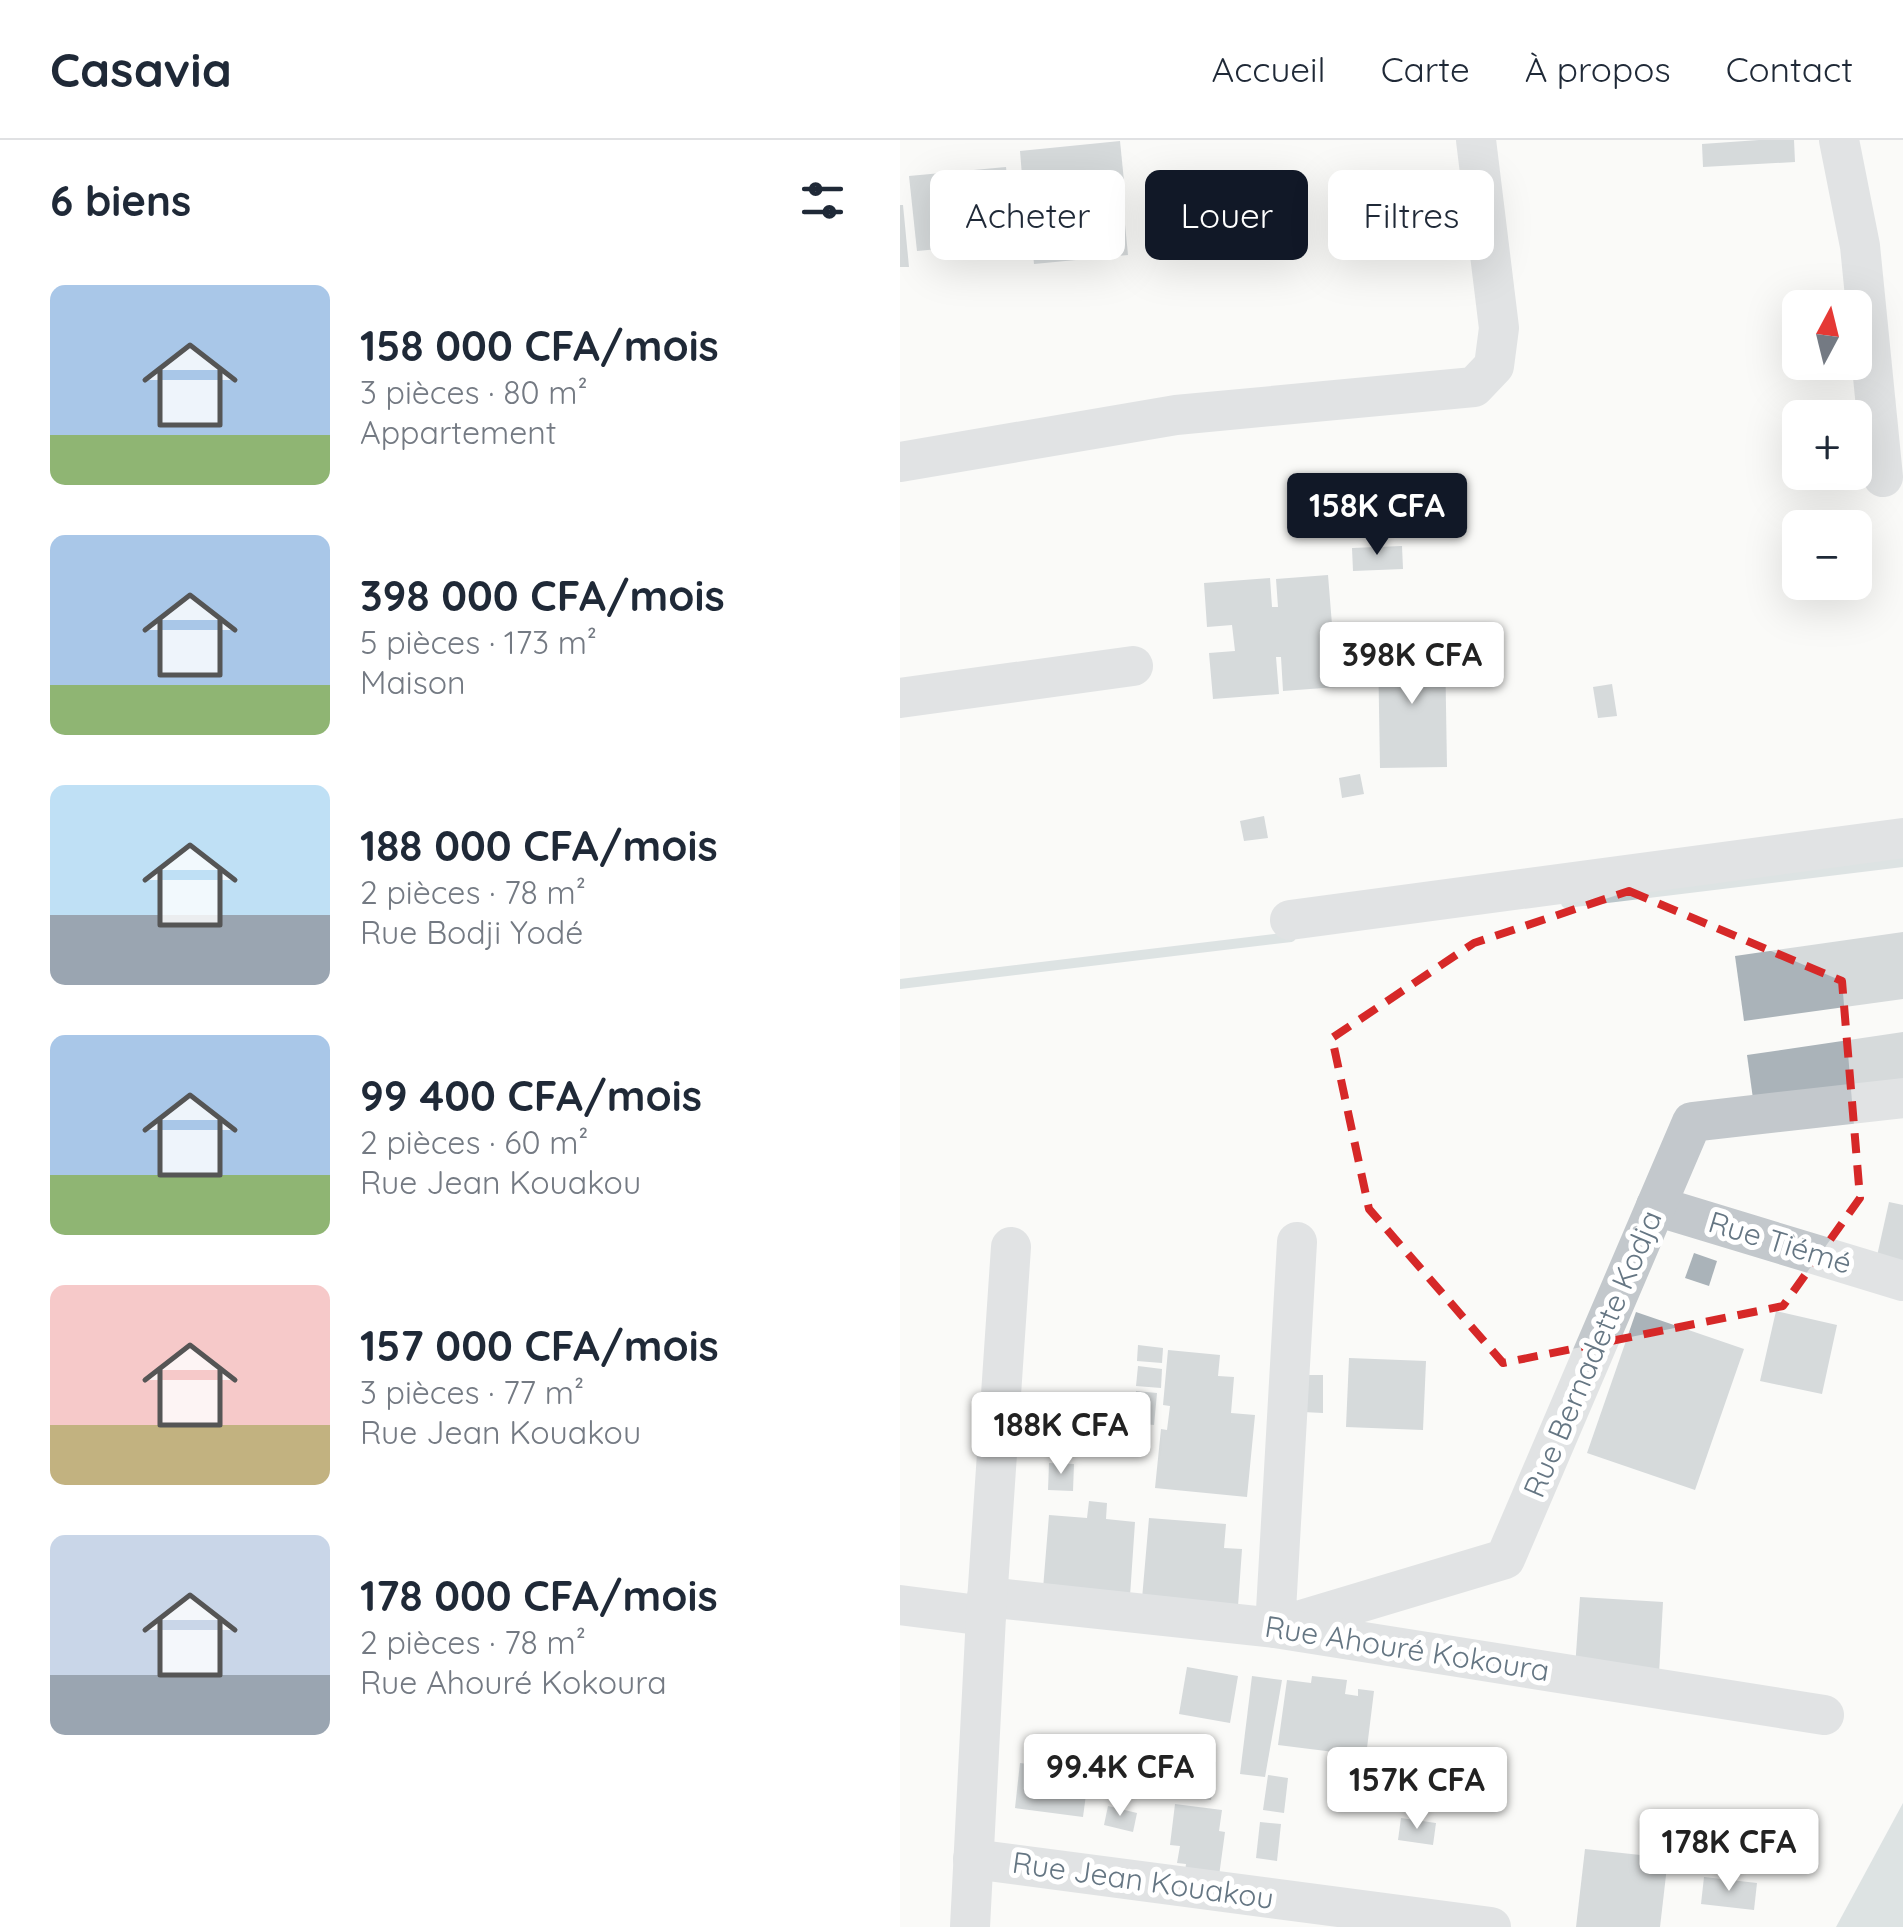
<!DOCTYPE html>
<html lang="fr">
<meta charset="utf-8">
<style>
:root{--surface:#fff;--page:#f6f6f7;--text:#1f2937;--muted:#747a83;--line:#e0e1e3;--accent:#111827}
body{margin:0;font-family:Quicksand,sans-serif;background:var(--page);color:var(--text);height:100vh;display:flex;flex-direction:column;font-size:38px;white-space:nowrap}
*{box-sizing:border-box;margin:0}
p{font-size:32px;color:var(--muted)}
.icon{flex:none;width:55px;height:55px;fill:none;stroke:currentColor;stroke-width:2;stroke-linecap:round;stroke-linejoin:round}
.map{position:relative;flex:1;overflow:hidden}
.details{display:flex;flex-direction:column;background:var(--surface);width:900px}
.details>*{flex:none}
.banner{position:absolute;left:30px;top:30px;width:822px;height:90px;display:flex;gap:20px}
.needle{width:65px;rotate:7deg}
.buttons{position:absolute;left:882px;top:150px;display:grid;gap:20px}
.buttons a{display:grid;place-items:center;width:90px;height:90px;border-radius:15px;background:var(--surface);box-shadow:0 10px 40px #0002;font-size:50px}
.price{position:absolute;translate:-50% -85px;padding:0 22px;border-radius:10px;background:#fff;color:#222;font-size:32px;line-height:65px;filter:drop-shadow(0 2px 5px #0008)}
.price::after{content:'';position:absolute;left:50%;top:60px;width:30px;height:22px;margin-left:-15px;background:inherit;clip-path:polygon(0 0,100% 0,50% 100%)}
.price.active{background:var(--accent);color:#fff}
ul{padding:0;list-style:none}
li{display:flex;align-items:center;gap:30px;height:250px;padding:0 50px}
li span{display:grid;place-items:center;flex:none;width:280px;height:200px;border-radius:15px;color:#555}
li>.icon{margin-inline-start:auto}
span .icon{width:120px;height:120px;fill:#fffc;stroke-width:1}
li b{font-size:42px}
h2{display:flex;justify-content:space-between;align-items:center;height:120px;padding:0 50px;font-size:42px}
.tag{padding:0 35px;border-radius:15px;background:var(--surface);box-shadow:0 10px 40px #0002;font-size:35px;line-height:90px}
.tag.active{background:var(--accent);color:#fff}
header{display:flex;align-items:center;gap:60px;box-sizing:border-box;height:140px;padding:0 50px;background:var(--surface);border-bottom:2px solid var(--line)}
header strong{font-size:48px}
nav{display:flex;gap:55px;margin-inline-start:auto;font-size:35px}
main{display:flex;flex:1;min-height:0}
.map>svg:first-child{display:block}
.water{fill:#bbc7cb}
.lines{fill:none;stroke-linecap:round;stroke-linejoin:round}
.stream{stroke:#bbc7cb;stroke-width:10}
.building{fill:#aab3b9}
.minor{stroke:#c3c8cc;stroke-width:40}
.marked{fill:none;stroke:#d62828;stroke-width:8;stroke-dasharray:20 12;stroke-linejoin:round}
.labels{text-anchor:middle;stroke-width:10;stroke-linejoin:round;paint-order:stroke}
.street-label{font-size:30px;fill:#657683;stroke:#fff}
</style>
<header>
<strong>Casavia</strong>
<nav><a>Accueil</a><a>Carte</a><a>À propos</a><a>Contact</a></nav>
</header>
<main>
<section class="details">
<h2>6 biens<svg class="icon" aria-label="filters" viewBox="0 0 24 24"><path d="M4 7h16M4 17h16"/><circle cx="9" cy="7" r="2"/><circle cx="15" cy="17" r="2"/></svg></h2>
<ul>
<li><span style="background:linear-gradient(#a9c7e8 75%,#8fb573 0)"><svg class="icon" aria-label="home" viewBox="0 0 24 24"><path d="M3 11l9-7 9 7M6 9v11h12V9"/></svg></span><div><b>158 000 CFA/mois</b><p>3 pièces · 80 m²</p><p>Appartement</p></div></li>
<li><span style="background:linear-gradient(#a9c7e8 75%,#8fb573 0)"><svg class="icon" aria-label="home" viewBox="0 0 24 24"><path d="M3 11l9-7 9 7M6 9v11h12V9"/></svg></span><div><b>398 000 CFA/mois</b><p>5 pièces · 173 m²</p><p>Maison</p></div></li>
<li><span style="background:linear-gradient(#bfe0f5 65%,#9aa5b1 0)"><svg class="icon" aria-label="home" viewBox="0 0 24 24"><path d="M3 11l9-7 9 7M6 9v11h12V9"/></svg></span><div><b>188 000 CFA/mois</b><p>2 pièces · 78 m²</p><p>Rue Bodji Yodé</p></div></li>
<li><span style="background:linear-gradient(#a9c7e8 70%,#8fb573 0)"><svg class="icon" aria-label="home" viewBox="0 0 24 24"><path d="M3 11l9-7 9 7M6 9v11h12V9"/></svg></span><div><b>99 400 CFA/mois</b><p>2 pièces · 60 m²</p><p>Rue Jean Kouakou</p></div></li>
<li><span style="background:linear-gradient(#f6c9c9 70%,#c2b280 0)"><svg class="icon" aria-label="home" viewBox="0 0 24 24"><path d="M3 11l9-7 9 7M6 9v11h12V9"/></svg></span><div><b>157 000 CFA/mois</b><p>3 pièces · 77 m²</p><p>Rue Jean Kouakou</p></div></li>
<li><span style="background:linear-gradient(#c9d6e8 70%,#9aa5b1 0)"><svg class="icon" aria-label="home" viewBox="0 0 24 24"><path d="M3 11l9-7 9 7M6 9v11h12V9"/></svg></span><div><b>178 000 CFA/mois</b><p>2 pièces · 78 m²</p><p>Rue Ahouré Kokoura</p></div></li>
</ul>
</section>
<div class="map">
<svg width="1003" height="1787" viewBox="0 0 1003 1787">
<rect width="100%" height="100%" fill="#fafaf8"/>
<path class="water" d="M1003,1663V1787H936Z"/>
<g class="lines">
<g class="stream">
<path d="M666,763L1003,722"/>
<path d="M0,844L391,797"/>
</g>
</g>
<g class="building">
<path d="M859,0H894L895,22L803,27L802,4Z"/>
<path d="M220,1L225,51L124,60L120,11Z"/>
<path d="M106,27L114,102L17,111L9,36Z"/>
<path d="M222,54L228,115L134,124L129,70L186,65V58Z"/>
<path d="M0,65H3L9,127H0Z"/>
<path d="M502,406L503,429L453,431L452,408Z"/>
<path d="M428,435L437,547L383,551L381,517H376L379,554L313,559L309,513L335,511L332,485L307,487L304,443L370,438L372,467H378L376,439Z"/>
<path d="M545,506L547,627L480,628L478,507Z"/>
<path d="M712,544L717,576L698,578L693,547Z"/>
<path d="M460,634L464,654L442,658L439,638Z"/>
<path d="M364,676L368,698L344,701L340,681Z"/>
<path d="M1003,792V859L844,881L835,816Z"/>
<path d="M1003,892V945L854,966L847,915Z"/>
<path d="M989,1062L1003,1065V1122L977,1116Z"/>
<path d="M794,1113L817,1121L809,1146L785,1138Z"/>
<path d="M876,1171L937,1185L922,1254L860,1241Z"/>
<path d="M736,1172L844,1209L795,1350L687,1313Z"/>
<path d="M238,1205L263,1208L262,1223L237,1221Z"/>
<path d="M268,1210L320,1215L318,1236L334,1237L331,1273L355,1275L347,1357L255,1348L261,1289L267,1290L270,1266L263,1265Z"/>
<path d="M449,1218L526,1221L523,1290L446,1287Z"/>
<path d="M238,1226L262,1229L261,1248L236,1246Z"/>
<path d="M403,1235H423V1273L403,1272Z"/>
<path d="M236,1251L257,1253L254,1285L233,1283Z"/>
<path d="M149,1323L174,1324L173,1351L148,1350Z"/>
<path d="M189,1361L207,1363L206,1379L235,1382L230,1456L143,1449L149,1375L187,1378Z"/>
<path d="M249,1378L326,1384L324,1408L342,1409L338,1466L242,1459Z"/>
<path d="M680,1457L763,1462L759,1534L675,1528Z"/>
<path d="M287,1527L338,1536L330,1583L279,1574Z"/>
<path d="M352,1536L382,1540L365,1637L340,1634Z"/>
<path d="M412,1536L447,1540L445,1554L458,1556V1549L474,1551L466,1616L378,1605L387,1540L411,1543Z"/>
<path d="M254,1614L316,1622L311,1660L249,1652Z"/>
<path d="M120,1623L189,1632L183,1677L115,1668Z"/>
<path d="M368,1635L388,1638L384,1673L363,1670Z"/>
<path d="M275,1664L322,1670L319,1691L325,1692L319,1736L285,1731L286,1724L277,1723L280,1706L270,1705Z"/>
<path d="M208,1666L237,1673L233,1692L204,1685Z"/>
<path d="M501,1678L536,1683L533,1705L498,1700Z"/>
<path d="M360,1682L381,1684L377,1721L356,1718Z"/>
<path d="M685,1709L768,1718L760,1787H676Z"/>
<path d="M804,1737L857,1743L854,1770L801,1764Z"/>
</g>
<g class="lines">
<g class="minor">
<path d="M939,0L960,106L983,337"/>
<path d="M0,322L276,275L574,247L594,226L599,188L576,0"/>
<path d="M0,558L233,526"/>
<path d="M390,780L1003,698"/>
<path d="M756,1066L1003,1141"/>
<path d="M397,1102L375,1488L605,1419L792,982L1003,958"/>
<path d="M87,1457L375,1488L924,1575"/>
<path d="M0,1465L86,1476"/>
<path d="M73,1719L591,1787"/>
<path d="M70,1787L86,1476L111,1107"/>
</g>
</g>
<path d="M0 0H1003V1787H0ZM729,751L942,841L960,1058L883,1166L603,1223L469,1069L432,898L574,803Z" fill="#fafaf8" fill-opacity=".55" fill-rule="evenodd"/>
<path class="marked" d="M729,751L942,841L960,1058L883,1166L603,1223L469,1069L432,898L574,803Z"/>
<g class="labels">
<g class="street-label">
<text transform="translate(880 1103) rotate(17)" y="10">Rue Tiémé</text>
<text transform="translate(693 1214) rotate(-67)" y="10">Rue Bernadette Kodja</text>
<text transform="translate(507 1509) rotate(9)" y="10">Rue Ahouré Kokoura</text>
<text transform="translate(243 1741) rotate(8)" y="10">Rue Jean Kouakou</text>
</g>
</g>
</svg>
<div class="buttons">
<a><svg class="needle" viewBox="-14 -14 28 28"><path d="M0-13l5 13h-10z" fill="#e53935"/><path d="M0 13l5-13h-10z" fill="#747a83"/></svg></a>
<a>+</a>
<a>−</a>
</div>
<b class="price active" style="left:477px;top:418px">158K CFA</b>
<b class="price" style="left:512px;top:567px">398K CFA</b>
<b class="price" style="left:161px;top:1337px">188K CFA</b>
<b class="price" style="left:220px;top:1679px">99.4K CFA</b>
<b class="price" style="left:517px;top:1692px">157K CFA</b>
<b class="price" style="left:829px;top:1754px">178K CFA</b>
<div class="banner">
<a class="tag">Acheter</a>
<a class="tag active">Louer</a>
<a class="tag">Filtres</a>
</div>
</div>
</main>
